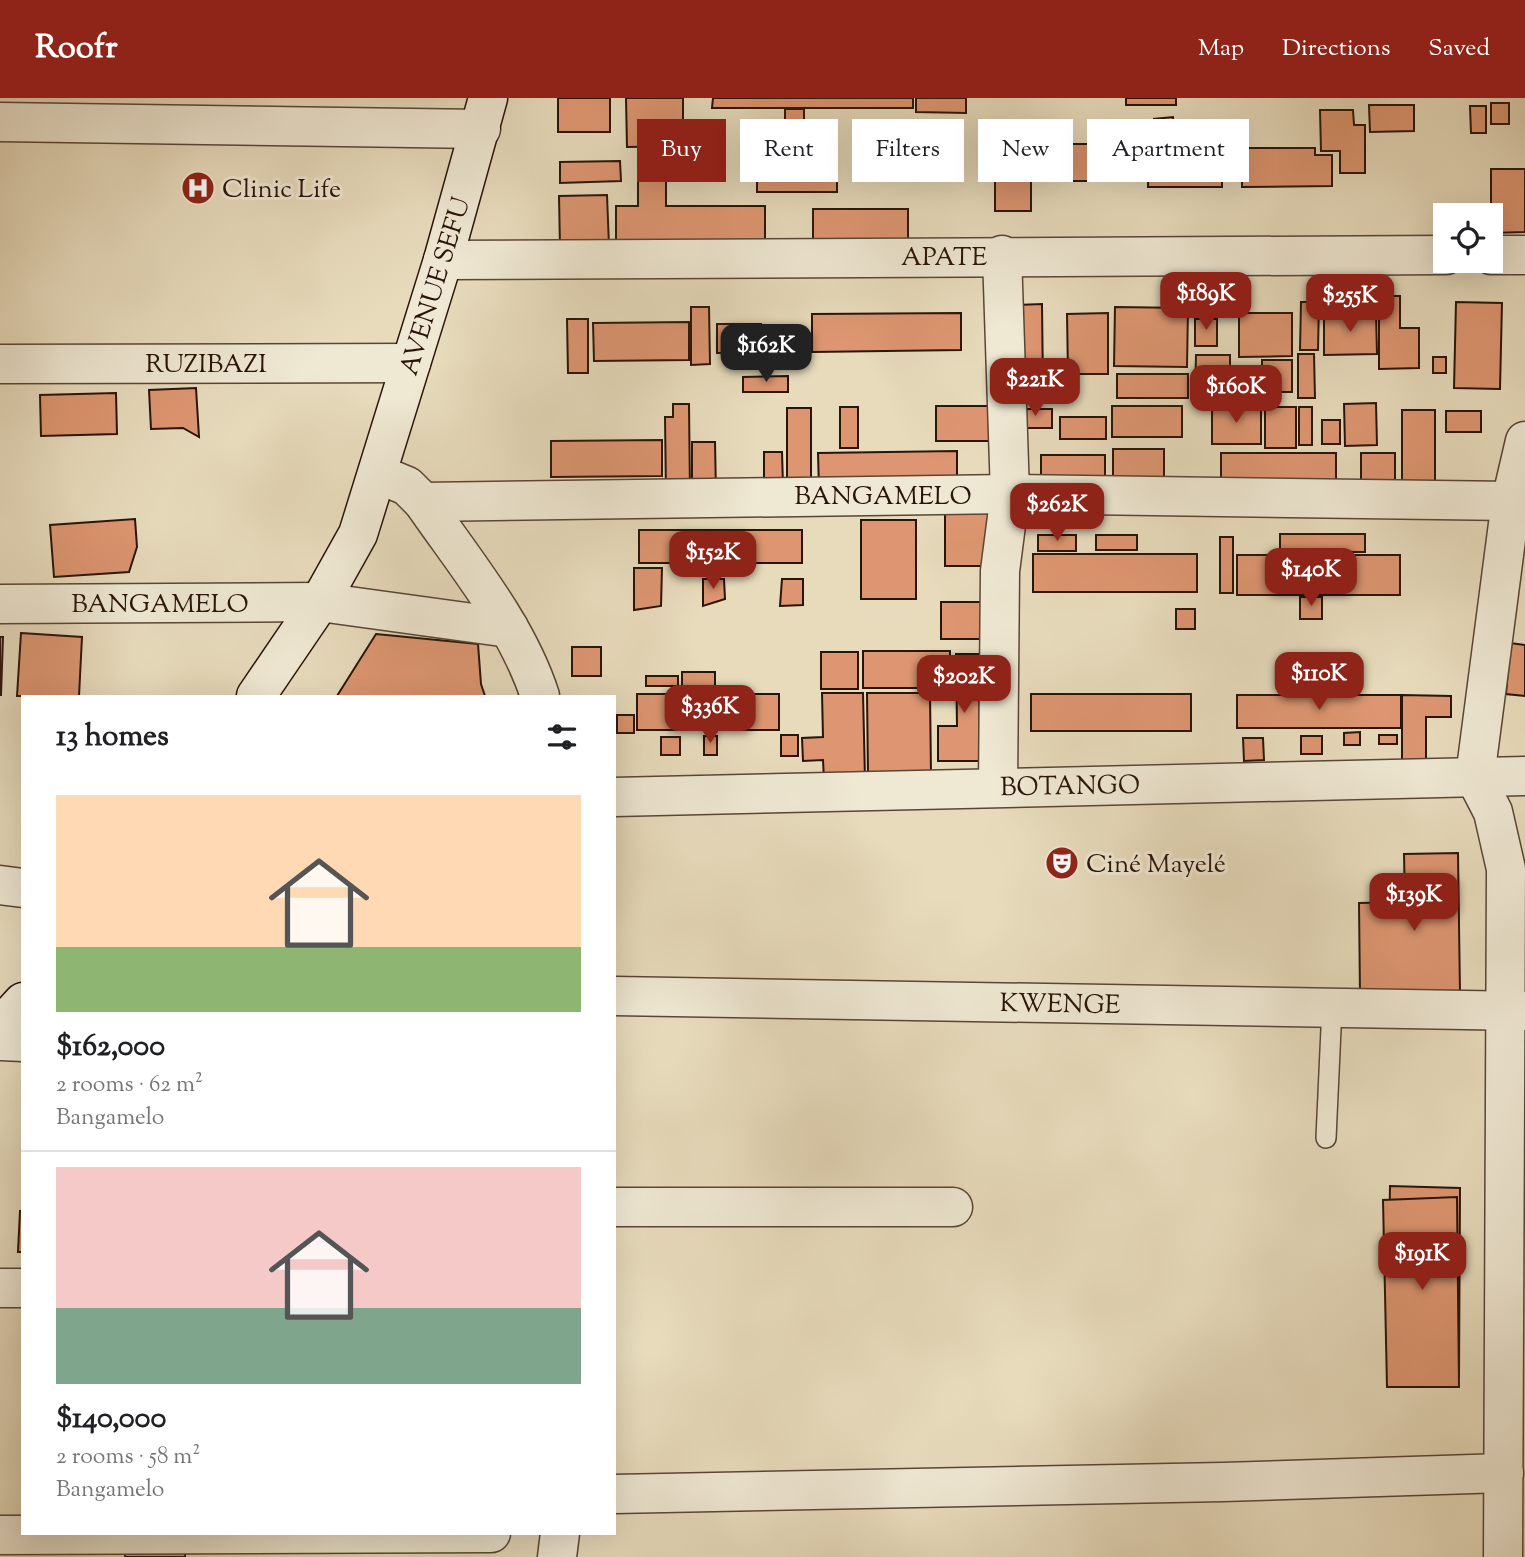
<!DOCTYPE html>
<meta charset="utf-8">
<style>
:root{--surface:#fff;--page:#f2f2f2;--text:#202124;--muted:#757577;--line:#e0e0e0;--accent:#8f2418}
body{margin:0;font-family:"Sorts Mill Goudy",serif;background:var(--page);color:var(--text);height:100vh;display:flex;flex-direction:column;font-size:26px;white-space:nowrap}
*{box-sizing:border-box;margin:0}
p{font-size:23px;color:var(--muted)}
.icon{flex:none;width:38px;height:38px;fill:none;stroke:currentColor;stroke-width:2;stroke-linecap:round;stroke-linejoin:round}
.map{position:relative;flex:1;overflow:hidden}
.side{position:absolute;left:21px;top:597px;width:595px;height:840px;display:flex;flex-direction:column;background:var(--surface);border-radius:0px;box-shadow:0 7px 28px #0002}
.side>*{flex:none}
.guide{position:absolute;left:637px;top:21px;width:665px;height:63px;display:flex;gap:14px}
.buttons{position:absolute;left:1433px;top:105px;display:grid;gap:14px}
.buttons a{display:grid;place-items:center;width:70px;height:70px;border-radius:0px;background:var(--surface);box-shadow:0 7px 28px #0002;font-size:35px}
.price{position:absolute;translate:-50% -60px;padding:0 16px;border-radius:14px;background:var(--accent);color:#fff;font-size:23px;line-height:46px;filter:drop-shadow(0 2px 4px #0008)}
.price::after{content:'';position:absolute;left:50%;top:42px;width:21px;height:16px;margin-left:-10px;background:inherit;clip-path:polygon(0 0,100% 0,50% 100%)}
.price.selected{background:#222;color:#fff}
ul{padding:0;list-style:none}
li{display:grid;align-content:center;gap:14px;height:371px;padding:0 35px}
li+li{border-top:2px solid var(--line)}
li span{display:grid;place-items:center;height:217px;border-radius:0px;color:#555}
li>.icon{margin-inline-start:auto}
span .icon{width:126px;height:126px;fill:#fffc;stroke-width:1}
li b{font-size:30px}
h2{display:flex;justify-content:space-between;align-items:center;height:84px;padding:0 35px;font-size:30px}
.pill{padding:0 24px;border-radius:0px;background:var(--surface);box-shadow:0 7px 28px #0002;font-size:24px;line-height:63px}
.pill.selected{background:var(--accent);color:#fff}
header{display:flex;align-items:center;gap:42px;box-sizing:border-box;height:98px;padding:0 35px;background:var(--accent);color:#fff}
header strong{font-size:33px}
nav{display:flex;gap:38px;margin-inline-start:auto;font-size:24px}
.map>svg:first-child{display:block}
.building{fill:#dd9671;stroke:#29140a;stroke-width:2}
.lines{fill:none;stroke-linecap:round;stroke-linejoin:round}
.lane-casing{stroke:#584636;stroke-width:22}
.street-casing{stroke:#584636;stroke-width:41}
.secondary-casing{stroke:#29140a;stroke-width:41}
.lane{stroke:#efe8d3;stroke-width:19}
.street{stroke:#efe8d3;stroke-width:38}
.secondary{stroke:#efe8d3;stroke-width:38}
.labels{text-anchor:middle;stroke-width:6;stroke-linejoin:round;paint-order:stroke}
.poi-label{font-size:26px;fill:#29140a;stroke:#efe8d3;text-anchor:start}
.street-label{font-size:26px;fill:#29140a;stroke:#efe8d3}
</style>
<header>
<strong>Roofr</strong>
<nav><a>Map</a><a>Directions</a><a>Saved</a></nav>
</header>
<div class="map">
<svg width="1525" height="1459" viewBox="0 0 1525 1459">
<rect width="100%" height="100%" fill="#e7dbbc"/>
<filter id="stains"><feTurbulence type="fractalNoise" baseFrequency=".00286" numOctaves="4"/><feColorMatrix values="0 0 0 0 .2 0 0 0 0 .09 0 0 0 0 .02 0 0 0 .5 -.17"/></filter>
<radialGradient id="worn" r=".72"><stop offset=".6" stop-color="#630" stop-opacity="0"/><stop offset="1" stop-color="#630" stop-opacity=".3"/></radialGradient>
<g class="building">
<rect x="558" y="0" width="52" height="34"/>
<path d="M626,0H683V48L627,49Z"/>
<path d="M713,0H913V10H712Z"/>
<path d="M916,0H966V15L916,14Z"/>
<rect x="1126" y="0" width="50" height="7"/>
<rect x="1491" y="5" width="18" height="21"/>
<path d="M1369,7H1414V33L1370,34Z"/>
<path d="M1470,8H1486V35H1471Z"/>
<rect x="785" y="11" width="19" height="41"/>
<path d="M1320,12H1353L1354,27H1365V75H1340V53H1321Z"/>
<path d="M1173,19L1174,40L1155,41L1154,21Z"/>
<rect x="1064" y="46" width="54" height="37"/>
<path d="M1242,50H1315V57H1332V88L1242,89Z"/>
<path d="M1149,51L1222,52V89H1148Z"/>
<rect x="995" y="53" width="36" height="60"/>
<path d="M620,63L621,83L560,85V64Z"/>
<rect x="757" y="65" width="80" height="29"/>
<path d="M1491,71H1525V134L1491,135Z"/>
<path d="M638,82H666V108H765V144H616V108H638Z"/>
<path d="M607,97L609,148L560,149L559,98Z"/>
<rect x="813" y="111" width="95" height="35"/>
<path d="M1379,198H1400V230H1419V270L1379,271Z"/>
<path d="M1301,204H1319L1318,252H1300Z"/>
<path d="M1456,204L1502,205L1500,291L1454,290Z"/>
<path d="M1042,206L1043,290H1017L1016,207Z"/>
<path d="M691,209H709L710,266L691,267Z"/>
<path d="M1115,209L1188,210L1187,269L1114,268Z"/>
<path d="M961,215V252L812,254V216Z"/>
<path d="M1108,215V276H1068L1067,216Z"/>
<path d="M1239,215H1292V258L1239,259Z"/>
<path d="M1376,215L1377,256L1324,257V216Z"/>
<path d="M567,221H588V275H568Z"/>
<rect x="1195" y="221" width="22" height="27"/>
<path d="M689,224V262L594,263L593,225Z"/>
<path d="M717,226H761V254L717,255Z"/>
<path d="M1298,256H1314L1315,300H1298Z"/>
<path d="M1196,257H1230V299L1195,298Z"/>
<rect x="1433" y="259" width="13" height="16"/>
<rect x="1262" y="262" width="30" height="32"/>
<rect x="1117" y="276" width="71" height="24"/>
<path d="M788,278V294H743V279Z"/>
<path d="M196,290L199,339L183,330L151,331L149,292Z"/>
<path d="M116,295L117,336L41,338L40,297Z"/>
<path d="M1376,305L1377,347L1345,348L1344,306Z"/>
<path d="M673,306H689L690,395L666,396L665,319H673Z"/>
<rect x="936" y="308" width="62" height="35"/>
<rect x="1112" y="308" width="70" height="31"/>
<rect x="1212" y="308" width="49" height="38"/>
<rect x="840" y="309" width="18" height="41"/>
<rect x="1265" y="309" width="31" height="41"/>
<rect x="1299" y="309" width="13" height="38"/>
<rect x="787" y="310" width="24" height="84"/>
<rect x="1018" y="311" width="34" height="19"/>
<rect x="1402" y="312" width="33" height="81"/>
<rect x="1446" y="313" width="35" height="21"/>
<rect x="1060" y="319" width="46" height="22"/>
<rect x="1322" y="322" width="18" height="24"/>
<path d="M662,342V378L551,379V343Z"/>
<path d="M692,344H715L716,396H692Z"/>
<rect x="1113" y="351" width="51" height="46"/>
<path d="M957,353V390L819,391L818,355Z"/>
<path d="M764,354H782L783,388H764Z"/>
<rect x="1221" y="355" width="115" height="39"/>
<rect x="1361" y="355" width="34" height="37"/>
<rect x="1041" y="357" width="64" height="34"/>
<rect x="945" y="409" width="48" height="59"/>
<path d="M135,421L137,449L129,474L54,479L50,427Z"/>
<rect x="861" y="422" width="55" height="79"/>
<rect x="639" y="432" width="163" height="33"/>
<rect x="1280" y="436" width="85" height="18"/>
<rect x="1038" y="437" width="38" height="16"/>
<rect x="1096" y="437" width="41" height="15"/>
<rect x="1220" y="439" width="13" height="56"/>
<rect x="1033" y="456" width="164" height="38"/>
<rect x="1237" y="457" width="163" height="40"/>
<path d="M634,470H662L661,508L634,512Z"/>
<path d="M703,481H724L725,501L703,508Z"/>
<path d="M782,481H803V507L780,508Z"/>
<rect x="1300" y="499" width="22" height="22"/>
<rect x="941" y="504" width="45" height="37"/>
<rect x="1176" y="511" width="19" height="20"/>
<path d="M21,535L82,539L79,598H17Z"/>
<path d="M376,536L478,546L481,586L485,598H337Z"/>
<path d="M0,539H3L1,597H0Z"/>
<path d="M1510,545L1525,547V598L1506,596Z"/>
<rect x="572" y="549" width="29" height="29"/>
<rect x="863" y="553" width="87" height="37"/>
<rect x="821" y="554" width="37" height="37"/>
<path d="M956,556H979L980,663H938V628H957Z"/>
<rect x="682" y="574" width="33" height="16"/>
<rect x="646" y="578" width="32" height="10"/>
<path d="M822,595H863L865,681L824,682L823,662L803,663L802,640L823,639Z"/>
<path d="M867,595H930L931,677H868Z"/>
<rect x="637" y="596" width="142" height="36"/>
<rect x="1031" y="596" width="160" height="37"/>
<rect x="1237" y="597" width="164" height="33"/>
<path d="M1402,597L1451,598V619H1426V666L1402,665Z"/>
<rect x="617" y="617" width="17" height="18"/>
<path d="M1360,634V647H1344V635Z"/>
<rect x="781" y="637" width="17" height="21"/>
<rect x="1379" y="637" width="18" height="9"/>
<rect x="704" y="638" width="13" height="19"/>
<rect x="1301" y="638" width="21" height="18"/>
<rect x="661" y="639" width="19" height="18"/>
<path d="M1243,640H1263L1264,662L1244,663Z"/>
<path d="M1458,755L1460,896L1360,897L1359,805L1405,804L1404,756Z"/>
<path d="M1390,1088L1460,1090L1459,1279L1387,1278Z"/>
<path d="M1457,1099L1459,1289H1387L1383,1102Z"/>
<path d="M20,1113H23V1154H18Z"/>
<path d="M126,1447L185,1448V1459H125Z"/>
</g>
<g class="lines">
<defs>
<path id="lane" d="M1326,1040L1332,909"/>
<g id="street">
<path d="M0,24L481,31"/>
<path d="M1491,157H1525"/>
<path d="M443,162L1446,157"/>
<path d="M0,266L411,265"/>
<path d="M378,376L407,388L423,404C465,465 517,527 540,598"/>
<path d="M423,404L1010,396L1511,403"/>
<path d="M0,506L320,504L509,530"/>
<path d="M1475,679L1493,714L1506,771L1503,1459"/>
<path d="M1475,679L1511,403L1525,343"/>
<path d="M998,688L1000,473L1010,396L1002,157"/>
<path d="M614,699L1525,678"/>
<path d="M0,787L23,790"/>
<path d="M614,898L1525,913"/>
<path d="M0,943L23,944"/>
<path d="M614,1109H953"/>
<path d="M0,1190H23"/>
<path d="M614,1396L1223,1384L1504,1375"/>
<path d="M0,1437L491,1435"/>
<path d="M557,1459L560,1435"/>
</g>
<g id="secondary">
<path d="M256,598L320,504L358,436L443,162L488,0"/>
<path d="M0,929L23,904"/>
</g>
</defs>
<use href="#lane" class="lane-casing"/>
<use href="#street" class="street-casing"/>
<use href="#secondary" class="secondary-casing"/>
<use href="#lane" class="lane"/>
<use href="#street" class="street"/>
<use href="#secondary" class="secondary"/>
</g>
<defs>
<symbol id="hospital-disc" viewBox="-11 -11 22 22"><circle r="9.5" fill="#8f2418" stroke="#efe8d3"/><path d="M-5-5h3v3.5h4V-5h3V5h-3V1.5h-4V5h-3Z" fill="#fff"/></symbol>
<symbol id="theatre-disc" viewBox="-11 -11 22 22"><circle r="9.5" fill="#8f2418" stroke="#efe8d3"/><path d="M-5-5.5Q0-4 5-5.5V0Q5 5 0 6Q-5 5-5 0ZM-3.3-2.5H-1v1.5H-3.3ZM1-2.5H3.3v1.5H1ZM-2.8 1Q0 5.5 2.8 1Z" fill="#fff"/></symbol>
</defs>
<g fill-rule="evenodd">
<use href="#hospital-disc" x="179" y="71" width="38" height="38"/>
<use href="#theatre-disc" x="1043" y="746" width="38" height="38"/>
</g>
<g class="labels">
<g class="poi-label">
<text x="222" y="99">Clinic Life</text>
<text x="1086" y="774">Ciné Mayelé</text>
</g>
<g class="street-label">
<text x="944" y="167">APATE</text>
<text transform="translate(434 188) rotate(-73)" y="9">AVENUE SEFU</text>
<text x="206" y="274">RUZIBAZI</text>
<text x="883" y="406">BANGAMELO</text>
<text x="160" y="514">BANGAMELO</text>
<text transform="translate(1070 687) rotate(-1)" y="9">BOTANGO</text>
<text transform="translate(1060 905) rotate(1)" y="9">KWENGE</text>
</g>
</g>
<rect width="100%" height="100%" filter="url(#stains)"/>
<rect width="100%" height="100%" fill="url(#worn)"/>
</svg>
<div class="buttons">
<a><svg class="icon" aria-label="locate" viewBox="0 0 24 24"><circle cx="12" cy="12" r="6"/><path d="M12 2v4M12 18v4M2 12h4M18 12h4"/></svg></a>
</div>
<b class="price" style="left:1206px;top:234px">$189K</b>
<b class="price" style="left:1350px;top:236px">$255K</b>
<b class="price selected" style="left:766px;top:286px">$162K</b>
<b class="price" style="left:1035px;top:320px">$221K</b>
<b class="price" style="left:1236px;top:327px">$160K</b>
<b class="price" style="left:1057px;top:445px">$262K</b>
<b class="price" style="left:713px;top:493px">$152K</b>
<b class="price" style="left:1311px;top:510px">$140K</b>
<b class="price" style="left:1319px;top:614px">$110K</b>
<b class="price" style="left:964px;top:617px">$202K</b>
<b class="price" style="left:710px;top:647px">$336K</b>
<b class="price" style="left:1414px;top:835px">$139K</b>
<b class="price" style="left:1422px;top:1194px">$191K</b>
<div class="guide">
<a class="pill selected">Buy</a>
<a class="pill">Rent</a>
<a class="pill">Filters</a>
<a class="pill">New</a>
<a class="pill">Apartment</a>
</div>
<section class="side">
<h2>13 homes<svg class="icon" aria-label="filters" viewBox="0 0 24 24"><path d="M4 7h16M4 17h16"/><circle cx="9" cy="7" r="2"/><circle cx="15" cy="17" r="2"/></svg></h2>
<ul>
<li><span style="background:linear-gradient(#ffd9b3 70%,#8fb573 0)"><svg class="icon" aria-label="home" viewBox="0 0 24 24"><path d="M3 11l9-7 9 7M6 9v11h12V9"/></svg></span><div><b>$162,000</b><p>2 rooms · 62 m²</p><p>Bangamelo</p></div></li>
<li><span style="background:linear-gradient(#f6c9c9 65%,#7fa58c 0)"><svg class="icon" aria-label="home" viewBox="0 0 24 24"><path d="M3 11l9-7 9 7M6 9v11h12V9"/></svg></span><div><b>$140,000</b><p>2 rooms · 58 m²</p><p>Bangamelo</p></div></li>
</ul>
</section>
</div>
